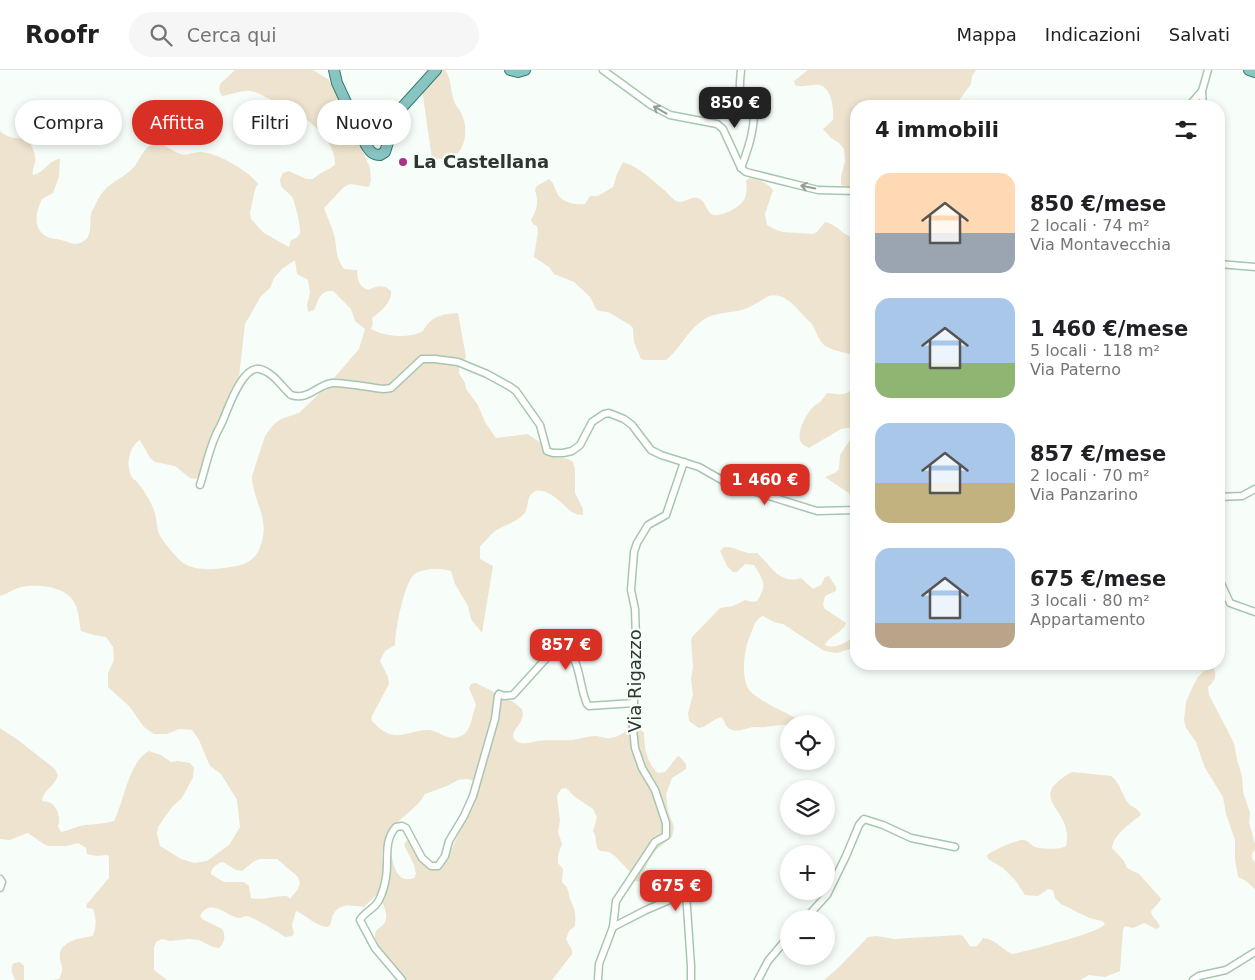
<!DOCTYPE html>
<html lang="it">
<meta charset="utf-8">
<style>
:root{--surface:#fff;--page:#f6f6f6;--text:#202124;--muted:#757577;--line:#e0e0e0;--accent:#d93025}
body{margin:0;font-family:"DejaVu Sans",sans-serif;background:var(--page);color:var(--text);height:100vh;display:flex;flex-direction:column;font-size:19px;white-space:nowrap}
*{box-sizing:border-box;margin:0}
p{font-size:16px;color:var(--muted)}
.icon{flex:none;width:28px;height:28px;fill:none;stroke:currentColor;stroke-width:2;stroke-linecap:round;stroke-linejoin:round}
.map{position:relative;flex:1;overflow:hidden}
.panel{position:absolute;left:850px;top:30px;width:375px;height:570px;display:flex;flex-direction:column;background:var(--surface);border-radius:20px;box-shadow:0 2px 8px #0003}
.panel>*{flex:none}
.banner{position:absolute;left:15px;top:30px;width:475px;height:45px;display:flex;gap:10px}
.fabs{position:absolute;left:780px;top:645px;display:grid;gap:10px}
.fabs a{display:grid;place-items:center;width:55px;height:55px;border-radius:50%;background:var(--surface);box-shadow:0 2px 8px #0003;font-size:25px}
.price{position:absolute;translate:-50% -42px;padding:0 11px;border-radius:10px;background:var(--accent);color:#fff;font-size:16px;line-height:32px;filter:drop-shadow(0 1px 2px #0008)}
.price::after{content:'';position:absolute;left:50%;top:30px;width:15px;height:11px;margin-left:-8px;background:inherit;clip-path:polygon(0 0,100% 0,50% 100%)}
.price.on{background:#222;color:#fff}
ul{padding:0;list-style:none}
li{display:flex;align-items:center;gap:15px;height:125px;padding:0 25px}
li span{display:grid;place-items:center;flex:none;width:140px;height:100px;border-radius:15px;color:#555}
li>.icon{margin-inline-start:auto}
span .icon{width:60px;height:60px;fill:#fffc;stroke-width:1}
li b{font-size:21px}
h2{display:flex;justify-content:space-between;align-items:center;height:60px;padding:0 25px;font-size:21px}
.chip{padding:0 18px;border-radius:22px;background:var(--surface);box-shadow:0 2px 8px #0003;font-size:18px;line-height:45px}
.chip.on{background:var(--accent);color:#fff}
header{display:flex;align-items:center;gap:30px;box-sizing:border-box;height:70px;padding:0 25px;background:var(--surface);border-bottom:1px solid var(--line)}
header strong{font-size:24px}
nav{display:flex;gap:28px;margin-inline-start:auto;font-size:18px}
.search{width:350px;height:45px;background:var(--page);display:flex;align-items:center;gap:12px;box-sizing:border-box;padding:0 18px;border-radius:28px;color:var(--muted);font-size:19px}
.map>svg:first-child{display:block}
.green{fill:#ede3ce;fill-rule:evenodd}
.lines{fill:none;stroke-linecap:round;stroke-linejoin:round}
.street-casing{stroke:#a6c7af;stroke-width:9}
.primary-casing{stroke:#337b73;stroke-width:12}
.street{stroke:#fff;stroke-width:6}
.primary{stroke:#88c5c1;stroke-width:10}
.oneway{stroke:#959c97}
.poi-dot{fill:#ac3287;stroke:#f7fef9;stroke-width:2}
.labels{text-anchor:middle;stroke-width:4.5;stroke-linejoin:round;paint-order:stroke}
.poi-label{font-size:18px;font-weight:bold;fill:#2b382f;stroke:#f7fef9;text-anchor:start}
.street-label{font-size:18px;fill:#2b382f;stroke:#f7fef9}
</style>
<header>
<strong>Roofr</strong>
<div class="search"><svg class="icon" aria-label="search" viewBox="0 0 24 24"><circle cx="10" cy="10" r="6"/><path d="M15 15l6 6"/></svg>Cerca qui</div>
<nav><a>Mappa</a><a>Indicazioni</a><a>Salvati</a></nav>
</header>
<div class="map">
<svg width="1255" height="910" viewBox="0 0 1255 910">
<rect width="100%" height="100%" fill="#f7fef9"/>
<g class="green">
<path d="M235,0H313L328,9L341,30L370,98L371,111L369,117L350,114L344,117L324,138C327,147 332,156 334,165C338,180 334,184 344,199L357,200C358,210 358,216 368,220C378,216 383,214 391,221C392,233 381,241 372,248L373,254L371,259C386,267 409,269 423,261C431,246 442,244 458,243L466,287L459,297V303L465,313L466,319L478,335L485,352L496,368L528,364L538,371L550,384L555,387L568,389L573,392L575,399V423L583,439V445C570,445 567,436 557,429C552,425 543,419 536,421C525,425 530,437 524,444C516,453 503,455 494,462C489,466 485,472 480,476V489L493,496L482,563L471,549L468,536L455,514L451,501C441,498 426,498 416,503C404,510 395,561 395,575L385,581L380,591L388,607L389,614L371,648L372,651C376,655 382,661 387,663C400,669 416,659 429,660C439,661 448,671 459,667C472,663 471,646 476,635L469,618L471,614L476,613L512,631L522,639C527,654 507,661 515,670C520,675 527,673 533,672C545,669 559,671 572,670C579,669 587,666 595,666C600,666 604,669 610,668C616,668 622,664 627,660L629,647L636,641L640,643L641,660L644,663C644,677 647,694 658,703L665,702L677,687L679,686L686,694V699L672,708L666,724L668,741L674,757L672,767L656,780L648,792L640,811L632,812L631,803L616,787L609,782L600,781L597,778L595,765L593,761L597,747L593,739L575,727L566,718L561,719L557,726L560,751L558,762L562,774L558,785V793L563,799L562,812C571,821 567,822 571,831C575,840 576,844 575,856L569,861L566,869L572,880V884L552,910H406C396,900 375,881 375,866C374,855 395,858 382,832L386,819L391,784C394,796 397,814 414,808L416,804L414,795L404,775L406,771L410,769C415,780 420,800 436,798C440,798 443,796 445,793C451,785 453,774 458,765C467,748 479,731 479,712L467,709L458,710L447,716L425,724L418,734L390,759L382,783L383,798L380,816L378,823L364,837C352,836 339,831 332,847C331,852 332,853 328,857C317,857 307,846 296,841L292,855L294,864L292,866L285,867C277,862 255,848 247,846C244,846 241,848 239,848C228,847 210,826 200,846L202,849L222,859C226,865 225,873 219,878L213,877L199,870L189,869L170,871L162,869L156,872L154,878V900L167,910H53L59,909C64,900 62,898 60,889C57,871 81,868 93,866C96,856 97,850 93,839L87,838L86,835L109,808V787L107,785L97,786L87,784L86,778L78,773L66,776H48C42,774 34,766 27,763L10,770L0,769V658L18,670L55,699L58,705C55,716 43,720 42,731C57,731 61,745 58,757L61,762C70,760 77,756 85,755C95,754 104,754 114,751C124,732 129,691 149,681L161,685L171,692L178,691L190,693L194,698L193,707L187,719L181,729L172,737L158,757L157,763L160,776L181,789L194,793L207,791L229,775L240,757L237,730L221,704L210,696L199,670L192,660L179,659L167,664H154L144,657L129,636L108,617V603L114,590L113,577L106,567L94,565L81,561C79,552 79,541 75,534C66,516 39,514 22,517C15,518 7,524 0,526V61C7,68 17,69 27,68C31,74 37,85 35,92C34,98 32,99 33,105C45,103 48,90 60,89L59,107L53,123L42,129C35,143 32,161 50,168C54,169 58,169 61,170C68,171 73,176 80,173C94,168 89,154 91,144C92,140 95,136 96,133C108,110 118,113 134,97C139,91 141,84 147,78C159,66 169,81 181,84C187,86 193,82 200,82C216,82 249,101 258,114L255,119L250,143L251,149L264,163L289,177L291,170C295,169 298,167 300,163C301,157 295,132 292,127C289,123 284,120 281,116L280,109L283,103L289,101L306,109H313C319,103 328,100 335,95C336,62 293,39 267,28C262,25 255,21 249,21C241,20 231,25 222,26L219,20L220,14ZM295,190L297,204L308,210L310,223L307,235L308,242L314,240C319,229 320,220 333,221L351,239L355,251L365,259L359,279L328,315L299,343L281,349L273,355L265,366L252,406C252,427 267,445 263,466C260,485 251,495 231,497C216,499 197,502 183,493C177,488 162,471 159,464C156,456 157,446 153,438C150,430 143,419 137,412C134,408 135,412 132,407C125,396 129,376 140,370L150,388L155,392L175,396L190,408L196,409L200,404L210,368L239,307L245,254L261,226L270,218L274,208L282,199ZM259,789H277L298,807L300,813L298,819L290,829L287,826C275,825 263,831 251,828L249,816L244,812H224L211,804C211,798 217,793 223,792L236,800L242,801L253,792Z"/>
<path d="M440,0H445C452,9 450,23 455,33C456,37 460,39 461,43C465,50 466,58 465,66C462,87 451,89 432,89L422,19Z"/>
<path d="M808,0H976L972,6L971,14L955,36H856V119L841,115V106L845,92L844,79L839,73L831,68L823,59L833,50C834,40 832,17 819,15C811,14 803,18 795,15L794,11Z"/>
<path d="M623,92C639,97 652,110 664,120C668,123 672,129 676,131C684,135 690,125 698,128C705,131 706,138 710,143C718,150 740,137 744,130C747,124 747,117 746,111L749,108C758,109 768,113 773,120L765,144L767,155L774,159L783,162L813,164L817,162L825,152C840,156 842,166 856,168V286C848,283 829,280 824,275C818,269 816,261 812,254C810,251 806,249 804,246C793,235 786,223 769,226C761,230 753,236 745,239C731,244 716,241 703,250C687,261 680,279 666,290H645L641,289L634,272L633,258L630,255L608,242L599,241L596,239L590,227L574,212L554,204L549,197L534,187L538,161L537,156L533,154L531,150C537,139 539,133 535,120L537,116L549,109C554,113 554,117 557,123C562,133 575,135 585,134L590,126H598L613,117L617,104Z"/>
<path d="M856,309V428L825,407L835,403L839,399L840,385L850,370L852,361L849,358L841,359L809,378L802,374C795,364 805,346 813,337C816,334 820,333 822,330C824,328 825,325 827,323C846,325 849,327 856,309Z"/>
<path d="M724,477C738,476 741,485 757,483C772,496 779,515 801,508L813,519L821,515L825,507L829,506L836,517V521L825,526L823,535L825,539L846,553C842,564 829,565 825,575C835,580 848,571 856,566V577L837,583L824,581L783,554L774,552L763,546C754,549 752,563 748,571C744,584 740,613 752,623C767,636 788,642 805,654C791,654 779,655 765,657C760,658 755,656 749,658C743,659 736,663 730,659C725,657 725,650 721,647C713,649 707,657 699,658L689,651L688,643L693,625L691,608L693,597L691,569L693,566L720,538L733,536L745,530L753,532L757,531C768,515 763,510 754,495L745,494L737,502H733L727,496L720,481Z"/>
<path d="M1213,598C1218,604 1214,613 1208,617L1209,625L1234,673L1237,690L1242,706L1243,722L1250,743L1249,752L1255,774V779L1251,786L1255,793V819L1246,811L1238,807L1235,789V770L1226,744L1223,727L1205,698L1196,672L1186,658L1184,650L1186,632L1193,616L1198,607L1204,601Z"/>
<path d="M1072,702L1111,706C1120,712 1122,726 1129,734C1134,738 1139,739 1141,745C1131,753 1114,764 1112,778L1124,791L1127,798L1139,804L1159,826L1161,829C1158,835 1153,837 1151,842C1153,849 1158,850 1160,857L1156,859L1144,853L1133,858L1125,856L1123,860L1120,901L1105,907L1089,905L1080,910H824L838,898L868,867L877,866L894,869L959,865L963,866L970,876C978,878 979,874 983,868C995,869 1002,879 1012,884C1027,881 1099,863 1105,854L1102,851L1089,848L1061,834L1055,828L1053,820L1048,819L1038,826L1025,825L1015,810L1003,798L988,789L987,785C994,780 1017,769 1024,770C1029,771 1031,775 1035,777C1042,779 1060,780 1066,776C1075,737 1022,730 1072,702Z"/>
<path d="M20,892L24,896V910H15C13,904 9,899 14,893Z"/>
</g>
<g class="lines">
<defs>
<g id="street">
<path d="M603,0L651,35L670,45L717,54L723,59L741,98L746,102L818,120L856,121"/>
<path d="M741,0C739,24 737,24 754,42C754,62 748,79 741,98"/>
<path d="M1189,36L1202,21"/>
<path d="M1203,36L1202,21L1208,0"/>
<path d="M1219,194L1255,197"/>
<path d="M200,415C205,400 208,383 215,367C217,361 221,356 223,350C228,339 242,296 259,299C272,301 282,317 291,325C308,331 317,315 332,313C343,312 372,318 384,319L391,318L422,289H435L458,292L487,304L509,316L516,321L540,355L547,381L553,383H563L572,381L580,375L592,352L604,344L609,343L624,349L632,355L651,380L661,385L699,397L727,413L817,441L856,440"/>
<path d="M1219,427L1242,426L1255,419"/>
<path d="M1219,509L1230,533L1255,542"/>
<path d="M0,809L2,812L0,818"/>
<path d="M805,849L827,825L846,786L859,755L864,749L883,755L911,768L955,777"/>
<path d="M613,857L646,840L686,823L691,896V910"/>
<path d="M402,910L375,878L360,850C365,841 375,839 379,830C382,824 385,814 386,807C389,790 383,771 396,757L402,756L406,758L422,788L431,796H438L445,786L449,771L464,746L473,726L495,649L498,626L499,624L504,626L513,625L552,582L558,579L565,578C581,590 579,617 587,634L589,636L634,633"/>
<path d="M598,910L599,894L613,857L616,831L655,772L666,766V753L655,720L642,698L635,678L633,659L636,568L635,539L631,520L634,482L637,473L648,455L666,445L684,392"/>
<path d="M758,910L768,891L789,866"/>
<path d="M1193,910L1199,906L1226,900L1255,882"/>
</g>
<g id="primary">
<path d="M334,0L337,13L366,75C370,81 372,85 380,85L385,82L397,43L436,0"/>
<path d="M510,0L518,2L525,0"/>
<path d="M1249,0L1255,2"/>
</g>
</defs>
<use href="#street" class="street-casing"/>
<use href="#primary" class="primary-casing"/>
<use href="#street" class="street"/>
<use href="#primary" class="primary"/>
</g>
<defs><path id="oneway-shaft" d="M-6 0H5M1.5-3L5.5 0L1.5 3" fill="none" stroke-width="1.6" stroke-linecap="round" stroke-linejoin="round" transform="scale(1.25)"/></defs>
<g class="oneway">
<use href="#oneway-shaft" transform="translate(660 40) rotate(-151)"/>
<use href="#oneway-shaft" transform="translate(808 117) rotate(-168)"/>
</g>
<circle class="poi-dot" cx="403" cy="92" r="5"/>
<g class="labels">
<g class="poi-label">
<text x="413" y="98">La Castellana</text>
</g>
<g class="street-label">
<text transform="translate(635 611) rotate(-90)" y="6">Via Rigazzo</text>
</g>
</g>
</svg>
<div class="fabs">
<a><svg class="icon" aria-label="locate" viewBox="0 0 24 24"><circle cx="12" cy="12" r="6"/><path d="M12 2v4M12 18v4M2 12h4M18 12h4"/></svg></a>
<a><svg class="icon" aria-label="layers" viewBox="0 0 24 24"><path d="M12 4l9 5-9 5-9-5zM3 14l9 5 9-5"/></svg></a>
<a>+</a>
<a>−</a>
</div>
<b class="price on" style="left:735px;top:59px">850 €</b>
<b class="price" style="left:765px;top:436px">1 460 €</b>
<b class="price" style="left:566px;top:601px">857 €</b>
<b class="price" style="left:676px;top:842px">675 €</b>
<div class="banner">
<a class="chip">Compra</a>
<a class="chip on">Affitta</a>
<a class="chip">Filtri</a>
<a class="chip">Nuovo</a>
</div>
<section class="panel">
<h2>4 immobili<svg class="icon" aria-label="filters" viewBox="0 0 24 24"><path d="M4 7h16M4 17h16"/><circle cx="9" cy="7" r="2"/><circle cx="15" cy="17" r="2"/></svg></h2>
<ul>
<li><span style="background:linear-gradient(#ffd9b3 60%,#9aa5b1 0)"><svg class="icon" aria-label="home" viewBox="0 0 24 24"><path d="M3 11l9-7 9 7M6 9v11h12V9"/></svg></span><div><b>850 €/mese</b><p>2 locali · 74 m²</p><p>Via Montavecchia</p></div></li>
<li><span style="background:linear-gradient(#a9c7e8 65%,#8fb573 0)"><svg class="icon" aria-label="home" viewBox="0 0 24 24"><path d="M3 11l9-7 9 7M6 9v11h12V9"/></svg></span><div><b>1 460 €/mese</b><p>5 locali · 118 m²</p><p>Via Paterno</p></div></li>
<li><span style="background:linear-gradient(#a9c7e8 60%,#c2b280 0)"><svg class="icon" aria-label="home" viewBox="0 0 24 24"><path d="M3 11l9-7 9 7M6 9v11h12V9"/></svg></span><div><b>857 €/mese</b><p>2 locali · 70 m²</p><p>Via Panzarino</p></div></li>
<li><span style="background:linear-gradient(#a9c7e8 75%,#b9a48a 0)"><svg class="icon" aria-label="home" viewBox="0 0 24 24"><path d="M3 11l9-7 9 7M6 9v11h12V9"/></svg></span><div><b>675 €/mese</b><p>3 locali · 80 m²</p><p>Appartamento</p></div></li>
</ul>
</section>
</div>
